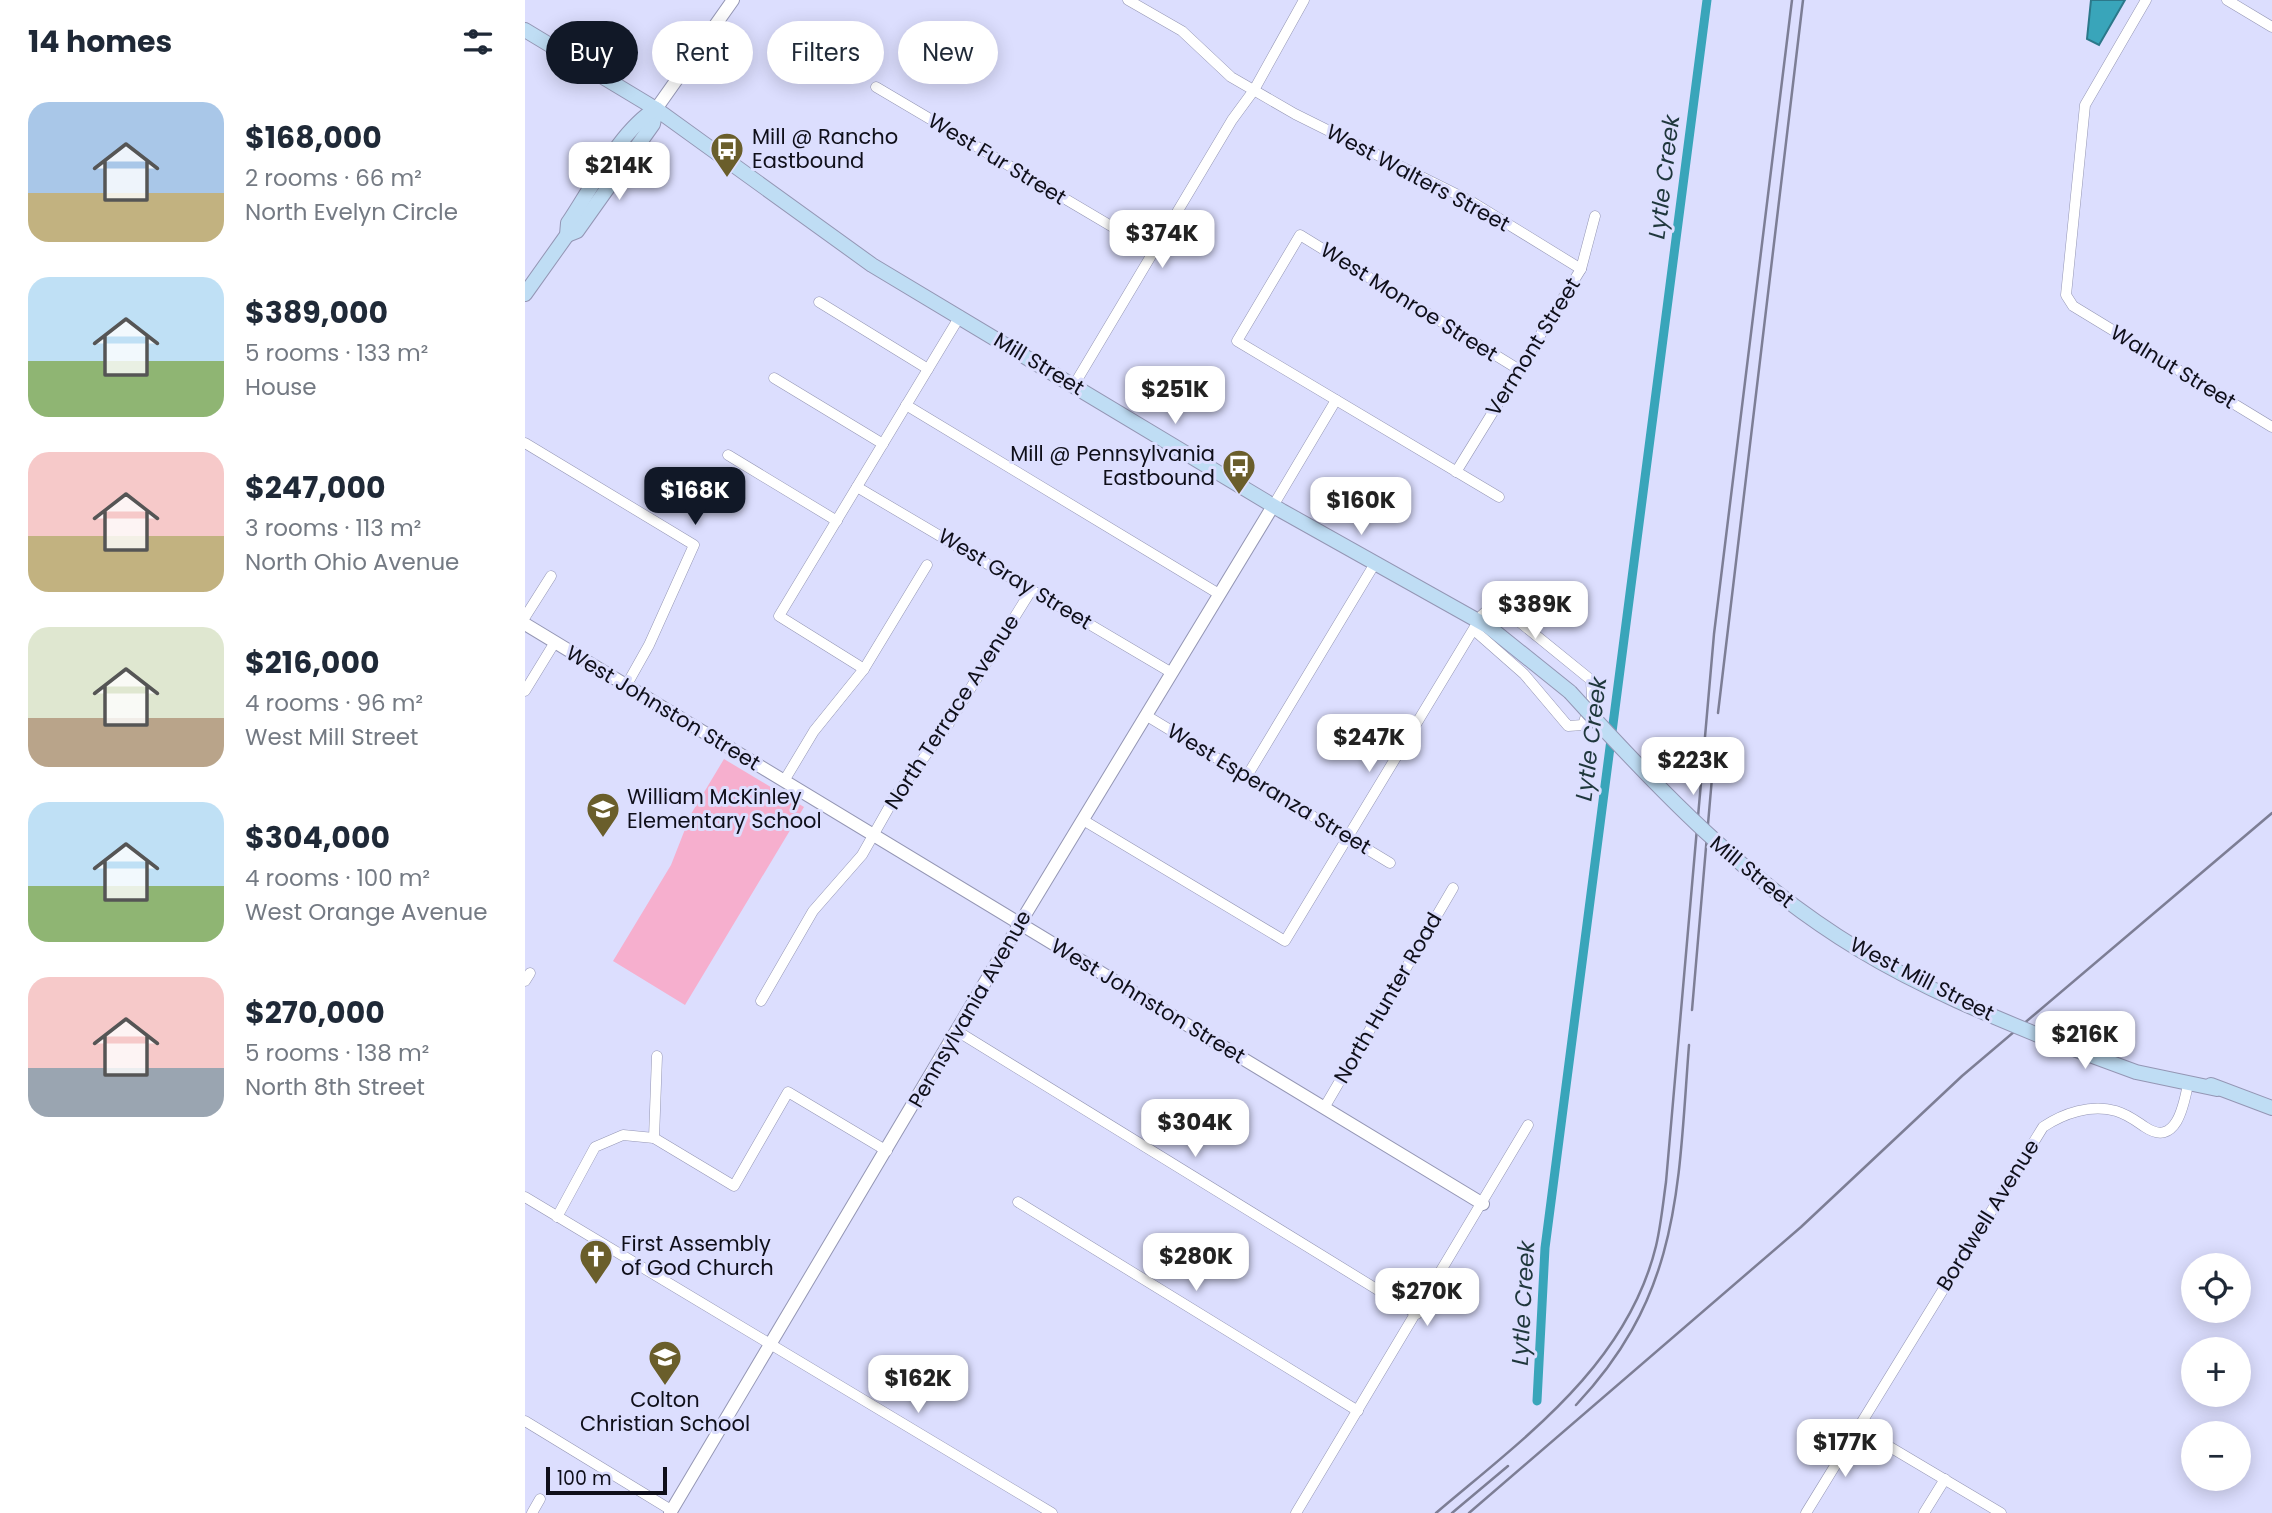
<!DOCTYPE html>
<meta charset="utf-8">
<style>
:root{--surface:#fff;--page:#f6f6f7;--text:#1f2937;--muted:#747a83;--accent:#111827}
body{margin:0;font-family:Poppins,sans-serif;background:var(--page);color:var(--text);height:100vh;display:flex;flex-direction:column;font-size:26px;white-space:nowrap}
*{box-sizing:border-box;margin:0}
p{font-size:23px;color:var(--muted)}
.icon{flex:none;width:38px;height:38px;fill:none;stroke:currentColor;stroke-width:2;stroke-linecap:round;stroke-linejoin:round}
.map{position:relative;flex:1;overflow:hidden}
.details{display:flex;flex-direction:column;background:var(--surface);width:525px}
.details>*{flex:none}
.hud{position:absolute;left:21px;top:21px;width:665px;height:63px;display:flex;gap:14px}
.fabs{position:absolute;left:1656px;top:1253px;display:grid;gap:14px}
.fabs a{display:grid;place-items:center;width:70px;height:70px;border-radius:50%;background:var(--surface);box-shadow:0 4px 18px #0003;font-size:35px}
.scale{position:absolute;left:21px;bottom:18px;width:121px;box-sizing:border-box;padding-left:7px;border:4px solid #0f0f1a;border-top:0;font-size:19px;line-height:24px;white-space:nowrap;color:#0f0f1a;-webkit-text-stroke:5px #dcdefe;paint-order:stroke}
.price{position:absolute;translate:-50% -60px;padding:0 16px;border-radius:14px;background:#fff;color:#222;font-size:23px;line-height:46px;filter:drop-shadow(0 2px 4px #0008)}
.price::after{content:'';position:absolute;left:50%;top:42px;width:21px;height:16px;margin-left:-10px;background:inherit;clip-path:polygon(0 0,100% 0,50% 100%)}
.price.current{background:var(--accent);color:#fff}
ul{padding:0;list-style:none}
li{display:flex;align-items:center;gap:21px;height:175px;padding:0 28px}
li span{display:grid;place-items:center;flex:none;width:196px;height:140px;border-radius:21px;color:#555}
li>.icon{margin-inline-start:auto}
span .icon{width:84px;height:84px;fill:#fffc;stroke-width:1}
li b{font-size:30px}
h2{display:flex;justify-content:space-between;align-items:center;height:84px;padding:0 28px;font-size:30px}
.chip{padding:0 24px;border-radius:32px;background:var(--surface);box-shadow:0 4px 18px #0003;font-size:24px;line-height:63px}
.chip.current{background:var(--accent);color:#fff}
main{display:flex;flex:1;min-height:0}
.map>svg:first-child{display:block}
.green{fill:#f6afce}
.water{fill:#39a5ba;stroke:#2c788a;stroke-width:2}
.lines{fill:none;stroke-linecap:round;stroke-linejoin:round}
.canal{stroke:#39a5ba;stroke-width:9}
.minor-casing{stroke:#9496b4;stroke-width:11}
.tertiary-casing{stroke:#9496b4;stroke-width:14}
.secondary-casing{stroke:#9496b4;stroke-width:16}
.minor{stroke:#fff;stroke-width:10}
.tertiary{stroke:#fff;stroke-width:12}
.secondary{stroke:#bfddf4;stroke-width:14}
.rail{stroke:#7d7e95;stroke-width:2.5}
.secondary-bridge-casing{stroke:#9496b4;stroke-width:16;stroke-linecap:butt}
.secondary-bridge{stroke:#bfddf4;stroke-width:14}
.labels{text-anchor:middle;stroke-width:6;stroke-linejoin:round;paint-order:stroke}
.poi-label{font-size:21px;fill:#0f0f1a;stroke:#dcdefe;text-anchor:start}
.street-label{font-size:21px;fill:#0f0f1a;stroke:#dcdefe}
.water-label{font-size:23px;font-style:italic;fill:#1f373c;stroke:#dcdefe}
</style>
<main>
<section class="details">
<h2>14 homes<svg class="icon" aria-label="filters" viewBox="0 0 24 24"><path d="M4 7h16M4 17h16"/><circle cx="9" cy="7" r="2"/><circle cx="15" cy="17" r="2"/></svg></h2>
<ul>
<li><span style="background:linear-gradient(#a9c7e8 65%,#c2b280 0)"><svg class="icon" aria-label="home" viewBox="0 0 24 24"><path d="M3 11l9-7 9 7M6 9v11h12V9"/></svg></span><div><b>$168,000</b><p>2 rooms · 66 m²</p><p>North Evelyn Circle</p></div></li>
<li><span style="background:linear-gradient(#bfe0f5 60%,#8fb573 0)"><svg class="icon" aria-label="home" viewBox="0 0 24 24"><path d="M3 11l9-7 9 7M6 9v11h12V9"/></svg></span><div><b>$389,000</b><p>5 rooms · 133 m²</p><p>House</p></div></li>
<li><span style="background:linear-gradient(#f6c9c9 60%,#c2b280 0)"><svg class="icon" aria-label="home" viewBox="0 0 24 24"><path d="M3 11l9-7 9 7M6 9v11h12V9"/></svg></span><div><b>$247,000</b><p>3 rooms · 113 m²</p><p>North Ohio Avenue</p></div></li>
<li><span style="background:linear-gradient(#dfe7d0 65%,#b9a48a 0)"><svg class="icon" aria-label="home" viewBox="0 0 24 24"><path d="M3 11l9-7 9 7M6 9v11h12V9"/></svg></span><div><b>$216,000</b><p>4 rooms · 96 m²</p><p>West Mill Street</p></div></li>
<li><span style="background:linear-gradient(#bfe0f5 60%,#8fb573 0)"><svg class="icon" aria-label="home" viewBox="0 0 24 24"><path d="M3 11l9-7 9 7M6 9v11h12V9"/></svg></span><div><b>$304,000</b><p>4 rooms · 100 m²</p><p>West Orange Avenue</p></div></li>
<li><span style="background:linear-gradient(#f6c9c9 65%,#9aa5b1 0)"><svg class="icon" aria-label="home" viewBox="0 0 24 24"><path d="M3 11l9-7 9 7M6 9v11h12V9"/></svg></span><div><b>$270,000</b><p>5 rooms · 138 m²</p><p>North 8th Street</p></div></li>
</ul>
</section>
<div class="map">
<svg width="1747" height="1513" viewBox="0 0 1747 1513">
<rect width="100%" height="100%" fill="#dcdefe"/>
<path class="green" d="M199,759L279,807L160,1005L88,961L146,865L166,814Z"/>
<path class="water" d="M1566,0H1600L1574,45L1562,39Z"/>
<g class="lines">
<path class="canal" d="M1012,1401L1020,1248L1182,0"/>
<defs>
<g id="minor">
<path d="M603,0L657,31L706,77L770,114L947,202L1056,269"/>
<path d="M1621,0L1560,105L1541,295L1548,306L1747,427"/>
<path d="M1702,0L1747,27"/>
<path d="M351,87L630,252"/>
<path d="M294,302L403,369"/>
<path d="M249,378L358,444"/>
<path d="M549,385L707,120L729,90L779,0"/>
<path d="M381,405L694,594"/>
<path d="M0,443L169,545L124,645L101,686"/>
<path d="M203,455L312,521"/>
<path d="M931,472L1056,269L1070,216"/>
<path d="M332,487L647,673"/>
<path d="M974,497L712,341L775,235L993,369"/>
<path d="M748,506L811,400"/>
<path d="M0,617L26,576"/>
<path d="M339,669L254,616L435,316"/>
<path d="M0,691L30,642"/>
<path d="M622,716L865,863"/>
<path d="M722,776L849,565"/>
<path d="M259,781L289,731L339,669L402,565"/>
<path d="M558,820L760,941L957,615C964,608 972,607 981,611L1066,680L1067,697L1058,725L1043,726L999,674L949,630"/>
<path d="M0,981L5,973"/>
<path d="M236,1001L288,911L337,855L371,795L421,728L507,589"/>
<path d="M432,1031L892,1314"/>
<path d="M799,1108L928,888"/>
<path d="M129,1138L132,1056"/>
<path d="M0,1197L527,1513"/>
<path d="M493,1202L833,1411"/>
<path d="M32,1217L70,1147L98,1135L129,1138L209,1186L263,1092L362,1151"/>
<path d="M0,1421L146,1510"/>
<path d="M1333,1428L1476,1513"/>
<path d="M7,1513L15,1499"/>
<path d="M771,1513L1003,1125"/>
<path d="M1281,1513L1518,1127C1539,1113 1566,1104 1591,1111C1602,1114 1611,1121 1620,1127C1651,1148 1659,1105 1663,1084"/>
<path d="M1399,1513L1420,1479"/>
</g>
<g id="tertiary">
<path d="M131,109L208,0"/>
<path d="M0,624L958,1204"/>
<path d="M145,1513L500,915L748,506"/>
</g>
<g id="secondary">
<path d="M0,30L131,109L347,265L757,511L964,627L1045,692"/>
<path d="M42,235L52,231L128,124L131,109"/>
<path d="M0,294L42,235L43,223C66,189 96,129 131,109"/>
<path d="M1535,1044L1611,1072L1692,1089"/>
<path d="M1686,1085L1747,1108"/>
</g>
</defs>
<use href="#minor" class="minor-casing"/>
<use href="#tertiary" class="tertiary-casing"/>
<use href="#secondary" class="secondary-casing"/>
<use href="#minor" class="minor"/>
<use href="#tertiary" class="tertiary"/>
<use href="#secondary" class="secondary"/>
<g class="rail">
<path d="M1193,713L1278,0"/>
<path d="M1167,1010L1188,766"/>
<path d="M1051,1405C1156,1294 1153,1187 1164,1045"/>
<path d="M911,1513C999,1438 1102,1365 1131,1246C1136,1225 1138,1203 1141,1182L1189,634L1267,0"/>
<path d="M927,1513L983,1466"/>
<path d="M944,1513L1276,1227L1437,1076L1747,813"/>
</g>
<defs>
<path id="secondary-bridge" d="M1045,692C1133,789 1221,881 1333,949C1397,988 1466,1016 1535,1044"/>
</defs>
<use href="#secondary-bridge" class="secondary-bridge-casing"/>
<use href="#secondary-bridge" class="secondary-bridge"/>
</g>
<defs>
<symbol id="bus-pin" viewBox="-11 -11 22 30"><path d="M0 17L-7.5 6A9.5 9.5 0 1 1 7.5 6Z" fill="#6a5e2b" stroke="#dcdefe"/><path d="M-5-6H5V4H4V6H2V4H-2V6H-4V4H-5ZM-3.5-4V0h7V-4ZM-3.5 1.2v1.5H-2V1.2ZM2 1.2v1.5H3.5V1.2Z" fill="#fff"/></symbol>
<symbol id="school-pin" viewBox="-11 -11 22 30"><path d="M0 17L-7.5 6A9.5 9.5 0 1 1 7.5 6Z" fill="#6a5e2b" stroke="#dcdefe"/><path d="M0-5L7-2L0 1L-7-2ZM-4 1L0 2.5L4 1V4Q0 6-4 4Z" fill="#fff"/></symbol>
<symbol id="church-pin" viewBox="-11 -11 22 30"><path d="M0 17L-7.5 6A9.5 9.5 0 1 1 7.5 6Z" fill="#6a5e2b" stroke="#dcdefe"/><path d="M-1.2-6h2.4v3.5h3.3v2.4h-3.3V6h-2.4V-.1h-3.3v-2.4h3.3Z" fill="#fff"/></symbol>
</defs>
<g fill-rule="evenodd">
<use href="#bus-pin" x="183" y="130" width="38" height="52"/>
<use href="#bus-pin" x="695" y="447" width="38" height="52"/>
<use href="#school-pin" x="59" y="790" width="38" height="52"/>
<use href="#church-pin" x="52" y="1237" width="38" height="52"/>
<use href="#school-pin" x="121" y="1338" width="38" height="52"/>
</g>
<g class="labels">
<g class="poi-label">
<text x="227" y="144">Mill @ Rancho<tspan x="227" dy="24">Eastbound</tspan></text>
<text x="690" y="461" text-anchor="end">Mill @ Pennsylvania<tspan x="690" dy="24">Eastbound</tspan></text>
<text x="102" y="804">William McKinley<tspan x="102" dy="24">Elementary School</tspan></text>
<text x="96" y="1251">First Assembly<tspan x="96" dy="24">of God Church</tspan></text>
<text x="140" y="1407" text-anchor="middle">Colton<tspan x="140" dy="24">Christian School</tspan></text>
</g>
<g class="street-label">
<text transform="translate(472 159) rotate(31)" y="7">West Fur Street</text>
<text transform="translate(893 178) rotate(28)" y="7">West Walters Street</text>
<text transform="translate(884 302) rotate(32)" y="7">West Monroe Street</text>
<text transform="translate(1008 347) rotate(-58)" y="7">Vermont Street</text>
<text transform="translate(514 364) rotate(31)" y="7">Mill Street</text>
<text transform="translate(1648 367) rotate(31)" y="7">Walnut Street</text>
<text transform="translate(490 579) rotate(31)" y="7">West Gray Street</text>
<text transform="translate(138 708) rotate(31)" y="7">West Johnston Street</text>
<text transform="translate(427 712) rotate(-57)" y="7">North Terrace Avenue</text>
<text transform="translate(744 789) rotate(31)" y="7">West Esperanza Street</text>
<text transform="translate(1227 872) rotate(39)" y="7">Mill Street</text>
<text transform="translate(1397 979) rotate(27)" y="7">West Mill Street</text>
<text transform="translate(863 998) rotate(-60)" y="7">North Hunter Road</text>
<text transform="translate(623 1001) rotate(31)" y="7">West Johnston Street</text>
<text transform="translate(445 1009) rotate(-60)" y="7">Pennsylvania Avenue</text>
<text transform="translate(1463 1215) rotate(-58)" y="7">Bordwell Avenue</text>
</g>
<g class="water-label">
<text transform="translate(1139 177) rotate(-83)" y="8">Lytle Creek</text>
<text transform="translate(1066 739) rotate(-83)" y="8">Lytle Creek</text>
<text transform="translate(998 1303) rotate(-87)" y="8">Lytle Creek</text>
</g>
</g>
</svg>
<div class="fabs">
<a><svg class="icon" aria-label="locate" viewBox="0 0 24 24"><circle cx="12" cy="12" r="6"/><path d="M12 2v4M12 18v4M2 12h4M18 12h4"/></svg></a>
<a>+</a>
<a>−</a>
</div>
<div class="scale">100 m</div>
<b class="price" style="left:94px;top:202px">$214K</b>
<b class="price" style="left:637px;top:270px">$374K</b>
<b class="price" style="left:650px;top:426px">$251K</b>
<b class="price current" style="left:170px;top:527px">$168K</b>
<b class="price" style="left:836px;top:537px">$160K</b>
<b class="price" style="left:1010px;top:641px">$389K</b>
<b class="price" style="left:844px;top:774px">$247K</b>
<b class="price" style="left:1168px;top:797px">$223K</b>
<b class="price" style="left:1560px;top:1071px">$216K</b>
<b class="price" style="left:670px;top:1159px">$304K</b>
<b class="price" style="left:671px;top:1293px">$280K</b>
<b class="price" style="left:902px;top:1328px">$270K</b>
<b class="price" style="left:393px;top:1415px">$162K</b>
<b class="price" style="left:1320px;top:1479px">$177K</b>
<div class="hud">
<a class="chip current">Buy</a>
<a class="chip">Rent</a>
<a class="chip">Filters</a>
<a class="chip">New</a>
</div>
</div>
</main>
